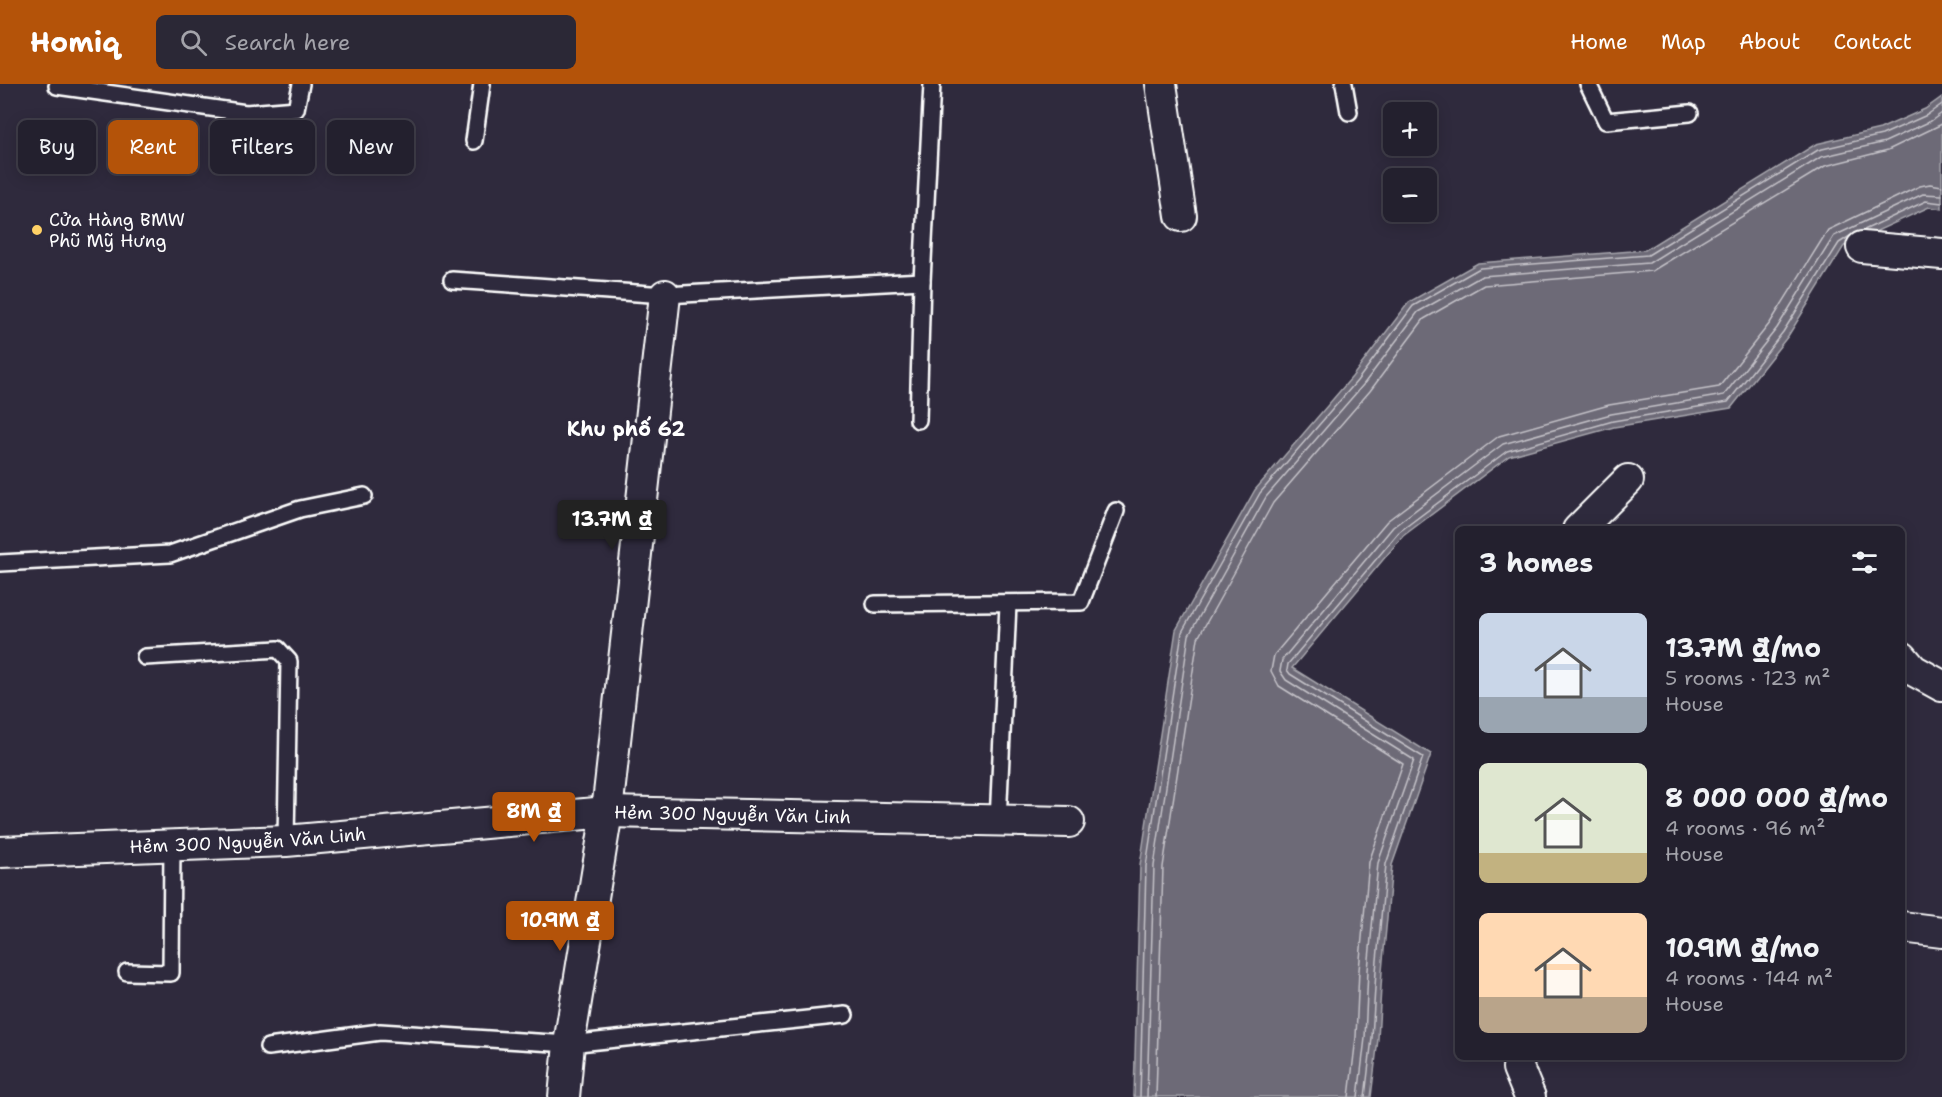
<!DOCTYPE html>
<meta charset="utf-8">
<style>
:root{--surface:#23202e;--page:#2b2836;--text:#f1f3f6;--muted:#a3a3aa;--line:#403e4a;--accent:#b45309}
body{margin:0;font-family:"Shantell Sans",sans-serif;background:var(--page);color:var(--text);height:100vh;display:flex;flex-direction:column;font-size:22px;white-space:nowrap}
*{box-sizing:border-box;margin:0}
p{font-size:20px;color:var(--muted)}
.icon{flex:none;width:33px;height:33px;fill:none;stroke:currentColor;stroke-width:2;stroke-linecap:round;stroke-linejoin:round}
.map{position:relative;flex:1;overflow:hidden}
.side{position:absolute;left:1455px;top:442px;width:450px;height:534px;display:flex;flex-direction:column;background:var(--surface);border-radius:9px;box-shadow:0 3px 15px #0003,0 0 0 2px var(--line)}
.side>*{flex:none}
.guide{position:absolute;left:18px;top:36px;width:570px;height:54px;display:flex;gap:12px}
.controls{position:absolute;left:1383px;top:18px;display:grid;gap:12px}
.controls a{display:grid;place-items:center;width:54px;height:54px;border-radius:9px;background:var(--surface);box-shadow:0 3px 15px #0003,0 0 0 2px var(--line);font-size:30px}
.price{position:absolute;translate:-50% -51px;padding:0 14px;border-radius:6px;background:var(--accent);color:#fff;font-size:20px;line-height:39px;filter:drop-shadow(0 2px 3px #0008)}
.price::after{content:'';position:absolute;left:50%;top:36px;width:18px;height:14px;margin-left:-9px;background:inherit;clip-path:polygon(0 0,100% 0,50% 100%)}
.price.active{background:#222;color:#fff}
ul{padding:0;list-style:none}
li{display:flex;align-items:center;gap:18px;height:150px;padding:0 24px}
li span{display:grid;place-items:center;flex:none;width:168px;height:120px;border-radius:9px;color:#555}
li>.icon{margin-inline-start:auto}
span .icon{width:72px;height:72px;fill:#fffc;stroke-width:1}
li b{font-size:26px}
h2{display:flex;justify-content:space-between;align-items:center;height:72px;padding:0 24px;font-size:26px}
.chip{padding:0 21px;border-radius:9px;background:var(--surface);box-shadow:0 3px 15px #0003,0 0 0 2px var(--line);font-size:21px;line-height:54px}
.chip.active{background:var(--accent);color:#fff}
header{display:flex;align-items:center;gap:36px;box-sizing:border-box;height:84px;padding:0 30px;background:var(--accent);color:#fff}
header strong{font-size:28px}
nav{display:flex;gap:33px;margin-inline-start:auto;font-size:21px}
.search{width:420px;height:54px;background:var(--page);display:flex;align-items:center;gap:15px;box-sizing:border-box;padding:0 21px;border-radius:9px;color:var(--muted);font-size:22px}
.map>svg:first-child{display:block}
.water{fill:#6d6a77;stroke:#a7a6ad;stroke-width:1.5}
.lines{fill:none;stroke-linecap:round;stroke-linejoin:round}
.shore{stroke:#c5c3c9;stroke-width:1.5}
.service-casing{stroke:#fff;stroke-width:20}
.minor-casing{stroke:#fff;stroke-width:34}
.service{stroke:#2f2a3d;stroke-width:15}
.minor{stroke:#2f2a3d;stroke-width:30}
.poi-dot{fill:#ffd166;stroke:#2f2a3d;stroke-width:2}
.labels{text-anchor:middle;stroke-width:6;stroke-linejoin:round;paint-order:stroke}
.poi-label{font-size:18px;fill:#fff;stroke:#2f2a3d;text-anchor:start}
.street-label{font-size:18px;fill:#fff;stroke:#2f2a3d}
.neighbourhood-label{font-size:20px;font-weight:bold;fill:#fff;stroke:#2f2a3d}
</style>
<header>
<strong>Homiq</strong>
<div class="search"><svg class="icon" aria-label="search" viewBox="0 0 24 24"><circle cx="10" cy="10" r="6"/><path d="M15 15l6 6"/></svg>Search here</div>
<nav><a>Home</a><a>Map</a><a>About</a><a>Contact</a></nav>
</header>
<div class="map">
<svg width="1942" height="1013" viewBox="0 0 1942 1013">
<rect width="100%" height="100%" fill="#2f2a3d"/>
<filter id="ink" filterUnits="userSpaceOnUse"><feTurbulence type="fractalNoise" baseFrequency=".0167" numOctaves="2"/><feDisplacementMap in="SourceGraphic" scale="12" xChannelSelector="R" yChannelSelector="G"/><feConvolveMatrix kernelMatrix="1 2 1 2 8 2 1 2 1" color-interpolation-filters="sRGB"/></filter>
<g filter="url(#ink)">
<path class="water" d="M1942,13V125L1929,123L1844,162L1788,252L1731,324L1614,343L1509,372L1403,452L1292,584L1431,670L1392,781L1382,887L1378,955L1371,1013H1134L1140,781L1176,546L1255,406L1352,293L1409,218L1478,179L1645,166L1816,60L1880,45L1925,25Z"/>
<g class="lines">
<g class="shore">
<path d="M1862,147L1926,117L1942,119"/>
<path d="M1140,1013L1146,782L1182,548L1260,409L1357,297L1413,222L1480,184L1648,171L1818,66L1882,51L1927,31L1942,20"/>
<path d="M1147,1013L1154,782L1189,551L1266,413L1363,301L1418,228L1482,192L1649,179L1821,73L1885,58L1931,37L1942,29"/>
<path d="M1156,1013L1163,783L1198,554L1273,419L1370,307L1424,235L1484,201L1652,187L1825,82L1888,66L1942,40"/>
<path d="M1349,1013L1356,953L1359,886L1369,778L1403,680L1279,602L1271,587L1274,571L1387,437L1499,352L1609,321L1719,303L1770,239L1828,146L1920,102L1930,100L1942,102"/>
<path d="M1358,1013L1365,954L1368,886L1378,779L1414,676L1286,596L1280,587L1282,576L1393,443L1503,360L1611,330L1724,311L1777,244L1834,152L1923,110L1942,111"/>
<path d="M1365,1013L1372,954L1376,887L1386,780L1423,673L1290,590L1287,586L1288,580L1399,448L1507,367L1613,337L1728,318L1783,248L1839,159L1850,152"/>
</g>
<defs>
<g id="service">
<path d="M1344,0L1349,28"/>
<path d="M1588,0L1606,37L1690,29"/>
<path d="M57,2L246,29L296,25L301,0"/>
<path d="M474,57L482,0"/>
<path d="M452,196L665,211L922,197"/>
<path d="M918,336L922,197L932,0"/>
<path d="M0,479L170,470L300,425L364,412"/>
<path d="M875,520L1081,518L1116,427"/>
<path d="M145,573L278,565L289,577L286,757"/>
<path d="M998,738L1008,520"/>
<path d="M127,888L171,889L172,761"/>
<path d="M268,963L380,948L569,960L845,931"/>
</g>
<g id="minor">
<path d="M1161,0L1181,132"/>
<path d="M1862,163L1942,170"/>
<path d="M1578,446L1628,396"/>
<path d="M1902,573L1913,586L1942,602"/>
<path id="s1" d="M0,768L286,757L607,728L1069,738"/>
<path d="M1902,843L1942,848"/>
<path d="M1519,974L1518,984L1530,1013"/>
<path d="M564,1013L569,960L607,728L665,211"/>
</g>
</defs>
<use href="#service" class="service-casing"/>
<use href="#minor" class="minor-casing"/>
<use href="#service" class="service"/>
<use href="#minor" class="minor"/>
</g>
</g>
<circle class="poi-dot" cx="37" cy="146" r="6"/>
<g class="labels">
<g class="poi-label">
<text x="49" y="142">Cửa Hàng BMW<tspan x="49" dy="21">Phũ Mỹ Hưng</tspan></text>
</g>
<g class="street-label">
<text dy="6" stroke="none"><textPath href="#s1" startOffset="734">Hẻm 300 Nguyễn Văn Linh</textPath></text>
<text dy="6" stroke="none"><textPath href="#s1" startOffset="248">Hẻm 300 Nguyễn Văn Linh</textPath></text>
</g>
<g class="neighbourhood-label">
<text x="626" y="352">Khu phố 62</text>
</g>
</g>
</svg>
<div class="controls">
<a>+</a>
<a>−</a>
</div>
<b class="price active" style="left:612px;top:467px">13.7M ₫</b>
<b class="price" style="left:534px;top:759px">8M ₫</b>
<b class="price" style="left:560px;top:868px">10.9M ₫</b>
<div class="guide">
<a class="chip">Buy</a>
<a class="chip active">Rent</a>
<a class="chip">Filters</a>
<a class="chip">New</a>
</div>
<section class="side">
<h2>3 homes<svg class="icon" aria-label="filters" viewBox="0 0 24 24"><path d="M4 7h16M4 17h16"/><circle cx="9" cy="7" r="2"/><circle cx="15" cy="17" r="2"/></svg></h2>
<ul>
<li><span style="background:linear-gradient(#c9d6e8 70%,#9aa5b1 0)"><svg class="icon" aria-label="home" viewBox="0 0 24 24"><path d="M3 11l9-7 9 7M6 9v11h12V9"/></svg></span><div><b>13.7M ₫/mo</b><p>5 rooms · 123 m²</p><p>House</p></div></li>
<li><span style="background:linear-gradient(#dfe7d0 75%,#c2b280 0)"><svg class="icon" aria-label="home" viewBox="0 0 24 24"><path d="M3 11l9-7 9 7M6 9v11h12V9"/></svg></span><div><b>8 000 000 ₫/mo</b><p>4 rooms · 96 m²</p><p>House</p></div></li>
<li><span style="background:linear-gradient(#ffd9b3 70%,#b9a48a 0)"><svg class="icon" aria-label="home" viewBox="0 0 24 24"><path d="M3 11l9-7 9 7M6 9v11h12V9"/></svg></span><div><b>10.9M ₫/mo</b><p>4 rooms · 144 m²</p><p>House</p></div></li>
</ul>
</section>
</div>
